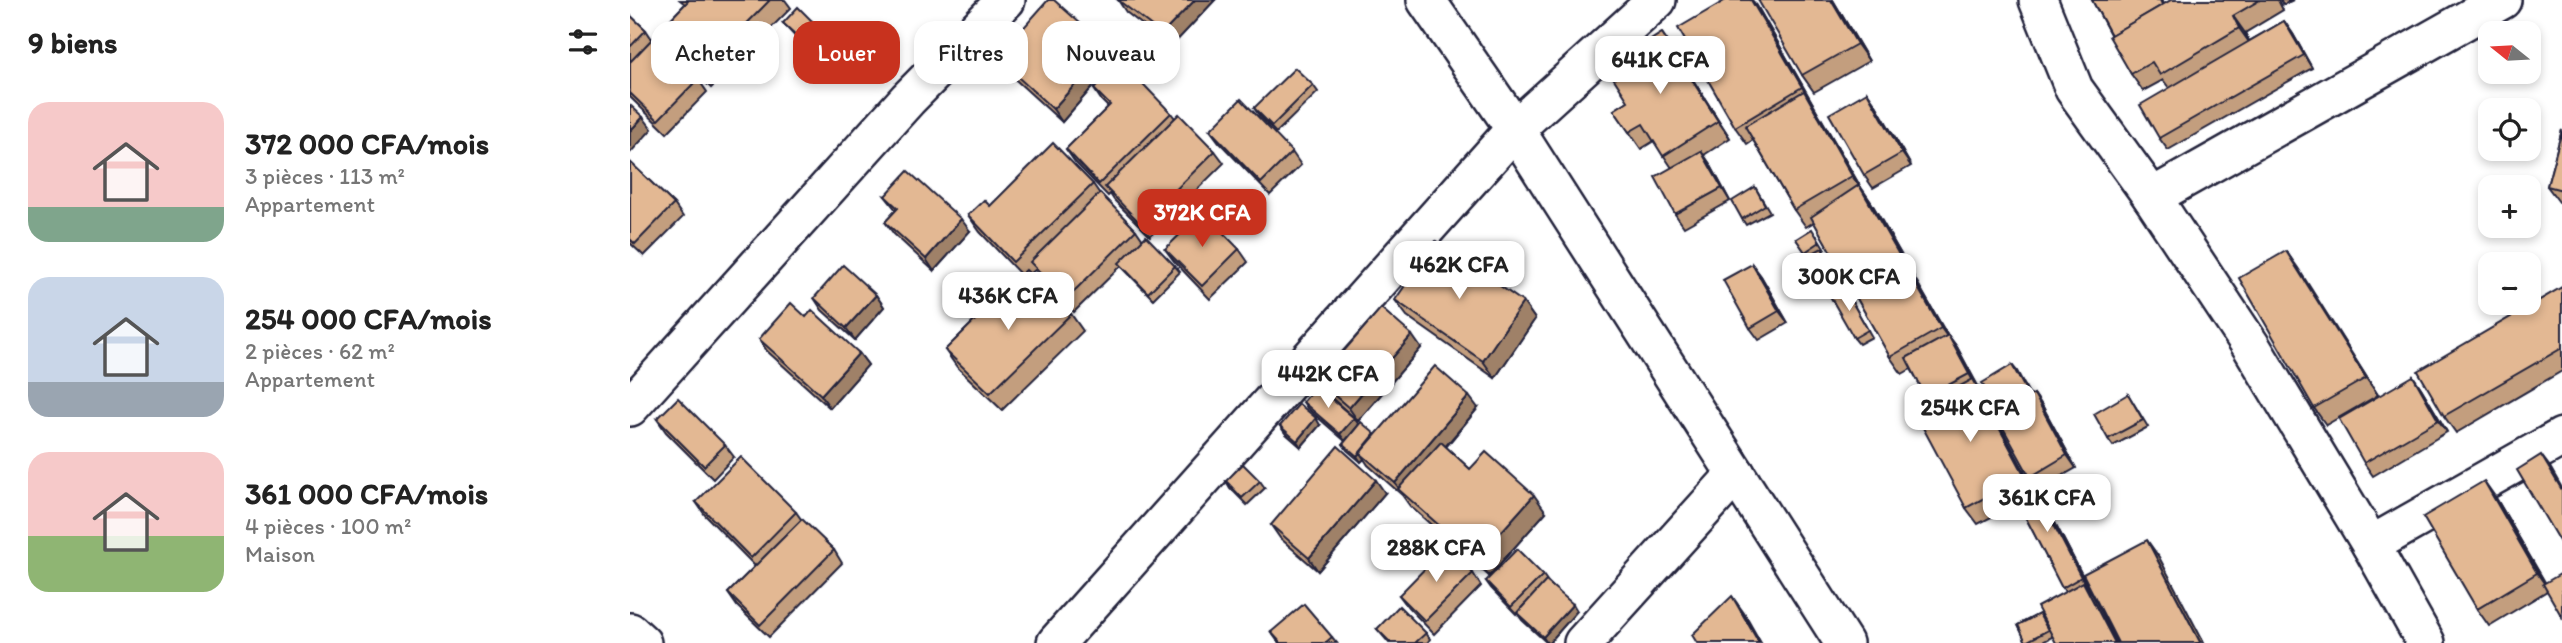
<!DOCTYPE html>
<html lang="fr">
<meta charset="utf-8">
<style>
:root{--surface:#fff;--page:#f2f2f2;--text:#222;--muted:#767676;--accent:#c8321e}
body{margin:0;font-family:Itim,sans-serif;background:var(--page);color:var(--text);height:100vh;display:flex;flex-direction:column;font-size:26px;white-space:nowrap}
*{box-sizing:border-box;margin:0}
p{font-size:23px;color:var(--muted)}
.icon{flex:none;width:38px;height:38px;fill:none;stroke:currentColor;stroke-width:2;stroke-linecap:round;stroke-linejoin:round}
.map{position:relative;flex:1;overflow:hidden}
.sheet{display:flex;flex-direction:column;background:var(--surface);width:630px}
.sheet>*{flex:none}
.banner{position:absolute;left:21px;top:21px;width:665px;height:63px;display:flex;gap:14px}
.needle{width:46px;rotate:288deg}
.controls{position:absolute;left:1848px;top:21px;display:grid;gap:14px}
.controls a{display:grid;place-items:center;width:63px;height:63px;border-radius:14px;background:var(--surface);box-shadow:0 4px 10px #0003;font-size:35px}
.price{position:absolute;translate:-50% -60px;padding:0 16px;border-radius:14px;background:#fff;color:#222;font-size:23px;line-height:46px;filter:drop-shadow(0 2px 4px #0008)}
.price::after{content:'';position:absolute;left:50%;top:42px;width:21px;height:16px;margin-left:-10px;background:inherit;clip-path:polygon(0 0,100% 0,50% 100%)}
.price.active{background:var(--accent);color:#fff}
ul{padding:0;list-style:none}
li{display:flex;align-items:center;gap:21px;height:175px;padding:0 28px}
li span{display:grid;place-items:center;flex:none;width:196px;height:140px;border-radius:21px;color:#555}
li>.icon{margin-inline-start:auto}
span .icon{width:84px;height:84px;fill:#fffc;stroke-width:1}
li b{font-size:30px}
h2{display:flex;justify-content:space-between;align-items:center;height:84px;padding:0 28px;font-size:30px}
.pill{padding:0 24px;border-radius:21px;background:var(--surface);box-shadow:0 4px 10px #0003;font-size:24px;line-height:63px}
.pill.active{background:var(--accent);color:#fff}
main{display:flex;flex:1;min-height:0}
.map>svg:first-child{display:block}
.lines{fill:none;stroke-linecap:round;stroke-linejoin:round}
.minor-casing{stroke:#22223b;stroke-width:42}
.minor{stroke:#fff;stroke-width:37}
.wall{fill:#c39e7e;stroke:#22223b;stroke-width:2}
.shaded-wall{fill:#9f8167;stroke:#22223b;stroke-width:2}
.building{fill:#e3b893;stroke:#22223b;stroke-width:2}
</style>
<main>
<section class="sheet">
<h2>9 biens<svg class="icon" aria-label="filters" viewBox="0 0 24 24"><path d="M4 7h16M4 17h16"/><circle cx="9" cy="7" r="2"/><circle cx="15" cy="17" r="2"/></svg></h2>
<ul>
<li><span style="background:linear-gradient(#f6c9c9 75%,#7fa58c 0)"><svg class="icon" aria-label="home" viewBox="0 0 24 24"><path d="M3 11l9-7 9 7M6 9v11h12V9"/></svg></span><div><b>372 000 CFA/mois</b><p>3 pièces · 113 m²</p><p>Appartement</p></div></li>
<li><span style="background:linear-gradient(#c9d6e8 75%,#9aa5b1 0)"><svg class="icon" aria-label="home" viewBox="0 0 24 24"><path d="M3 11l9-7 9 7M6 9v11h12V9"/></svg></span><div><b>254 000 CFA/mois</b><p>2 pièces · 62 m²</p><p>Appartement</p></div></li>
<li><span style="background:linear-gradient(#f6c9c9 60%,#8fb573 0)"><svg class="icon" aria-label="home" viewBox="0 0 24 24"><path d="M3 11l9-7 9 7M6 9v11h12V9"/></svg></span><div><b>361 000 CFA/mois</b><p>4 pièces · 100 m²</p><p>Maison</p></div></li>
</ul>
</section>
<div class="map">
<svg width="1932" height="643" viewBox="0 0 1932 643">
<rect width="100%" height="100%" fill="#fff"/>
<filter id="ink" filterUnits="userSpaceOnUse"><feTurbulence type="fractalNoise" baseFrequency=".0143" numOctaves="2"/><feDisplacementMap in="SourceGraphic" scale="14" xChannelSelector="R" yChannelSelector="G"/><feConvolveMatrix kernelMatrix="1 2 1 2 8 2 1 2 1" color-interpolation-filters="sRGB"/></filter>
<g filter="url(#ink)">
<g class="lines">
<defs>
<g id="minor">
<path d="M796,0L885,129L1214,643"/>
<path d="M1408,0L1444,89L1522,197L1621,346L1741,545L1796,643"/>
<path d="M1522,197L1872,0"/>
<path d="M0,407L278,99L376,0"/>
<path d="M1741,545L1932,437"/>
<path d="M0,632L12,643"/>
<path d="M426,643L885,129L1027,0"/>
<path d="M953,643L1106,474"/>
</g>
</defs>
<use href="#minor" class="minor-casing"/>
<use href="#minor" class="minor"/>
</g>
<g class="wall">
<path d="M50,0H155L161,8L81,88L41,48L29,31L55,4Z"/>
<path d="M488,0H585L541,47L496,12Z"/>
<path d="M1203,0L1239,61L1184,92L1172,75Z"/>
<path d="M1462,0H1531L1534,4L1541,0H1648L1653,10L1615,33L1619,41L1654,21L1663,34L1682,68L1538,150L1529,138L1539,88L1533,80L1513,91L1501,74Z"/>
<path d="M1650,0H1663L1653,5Z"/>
<path d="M1127,6L1230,186L1241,202L1317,335H1318L1327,347L1400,482L1410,494L1462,594L1422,637L1411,643H1397L1388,625L1409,614L1414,621L1435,592L1388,503L1348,524L1336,508L1300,402L1281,369L1272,374L1260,357L1184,222L1176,227L1164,210L1123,140L1117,144L1105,127Z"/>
<path d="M0,15L16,30L22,39L68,79L77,92L37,133L0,97Z"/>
<path d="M153,23L187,28L172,44L158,29Z"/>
<path d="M478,48L486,60L432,122L376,71L367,58Z"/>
<path d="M1044,50L1100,138L1074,155L1080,164L1100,201L1054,227L1045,214L1042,168L1024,141L1011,149L984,110L998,101Z"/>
<path d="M683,85L688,92L646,133L629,115L624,108Z"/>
<path d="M464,89L541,113L545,118L585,151L594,163L520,236L484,200L480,194L478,196L445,162L436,149L478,107L472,101Z"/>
<path d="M1237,92L1246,105L1281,166L1243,188L1234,175Z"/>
<path d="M580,130L662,152L671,165L640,195L589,142Z"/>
<path d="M1932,130V203L1929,202L1917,186Z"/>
<path d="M0,162L44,204L53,217L14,256L0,243Z"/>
<path d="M463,184L470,194L506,230L513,240L545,266L550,272L523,299L491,266L444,312L409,275L405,270L400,274L441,314L453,331L372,410L327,367L315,350L391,275L350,232L338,215L360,206Z"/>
<path d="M1125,187L1140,212L1116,225L1112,219Z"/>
<path d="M255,196L340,231L304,271L264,234L255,222L266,210Z"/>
<path d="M1187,236L1195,249L1193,250L1204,268L1210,274L1215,282L1205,293L1218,295L1242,337L1229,344L1224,338L1205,293L1195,276L1184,282L1179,276L1178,256L1166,239Z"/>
<path d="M535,249H609L618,262L580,299L544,261Z"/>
<path d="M1656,251L1748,395L1696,425L1684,408Z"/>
<path d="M1122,264L1131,276L1158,323L1129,340L1120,328Z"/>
<path d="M1932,287V371L1826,433L1814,416Z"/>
<path d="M246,295L254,307L225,340L192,310L184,298Z"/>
<path d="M765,300L893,302L905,319L865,378L777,316Z"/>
<path d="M176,317L229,353L238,365L200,408L137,351L129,339Z"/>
<path d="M791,348L728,421L697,394L688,381Z"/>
<path d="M1382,365L1400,397L1404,394L1413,407L1446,468L1409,489L1400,477L1368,414Z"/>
<path d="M1783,376L1791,388L1817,432L1743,476L1734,463Z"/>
<path d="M1498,394L1518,427L1483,446L1478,439Z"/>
<path d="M673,402L729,425L745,435L848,408L816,447L840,469L916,512L859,576L780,506L772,495L738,465L734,459L731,462L717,450L713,444L715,441L677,408Z"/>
<path d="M27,419L95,445L104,457L83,479L36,432Z"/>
<path d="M690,425L671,447L655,433L650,426Z"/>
<path d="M596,481H630L635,488L617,505L600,488Z"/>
<path d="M755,493L688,571L650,538L641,525Z"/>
<path d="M1866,498L1915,582L1917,591L1859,626L1847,609Z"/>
<path d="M66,502L166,512L171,519L204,550L212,563L139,637L107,606L98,593L125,566L75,515Z"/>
<path d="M843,573L851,586L804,634L778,607L769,595Z"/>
<path d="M913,575L918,582L947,611L919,643H917L892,620L887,613L895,604L886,614L861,588L856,581Z"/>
<path d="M747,629L796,633L800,639L797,643H759Z"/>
<path d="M641,632L702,637L707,643H649Z"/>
</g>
<g class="shaded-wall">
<path d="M565,0H585L541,47L532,34Z"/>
<path d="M1121,0H1122L1127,6L1183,104L1172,87Z"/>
<path d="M1201,0H1203L1239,61L1227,44Z"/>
<path d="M1603,16L1615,33L1621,45L1609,28Z"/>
<path d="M182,21L187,28L172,44L168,37Z"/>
<path d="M1654,21L1663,34L1682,68L1674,55Z"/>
<path d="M1032,33L1044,50L1100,138L1088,121Z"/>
<path d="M478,48L486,60L432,122L423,109Z"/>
<path d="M1174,91L1185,108L1230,186L1241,202L1323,345L1311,328L1233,191L1222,176Z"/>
<path d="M1237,92L1246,105L1281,166L1272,153Z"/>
<path d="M13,117L22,129L0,153V131Z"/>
<path d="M1071,151L1080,164L1100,201L1092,188Z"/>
<path d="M331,219L340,231L304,271L296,259Z"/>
<path d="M1656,251L1668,268L1748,395L1736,378Z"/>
<path d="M1122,264L1131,276L1158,323L1149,311Z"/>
<path d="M246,295L254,307L225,340L216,328Z"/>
<path d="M893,302L905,319L865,378L853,361Z"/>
<path d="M782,335L791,348L728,421L719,408Z"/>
<path d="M1318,335L1327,347L1347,385L1354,396L1406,493L1395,476Z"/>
<path d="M229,353L238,365L200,408L191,395Z"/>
<path d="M1382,365L1387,371L1404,403L1399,396Z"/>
<path d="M1783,376L1791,388L1817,432L1808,420Z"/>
<path d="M1404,394L1413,407L1446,468L1437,455Z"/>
<path d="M839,396L848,408L774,495L765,483Z"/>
<path d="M686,418L690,425L671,447L667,441Z"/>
<path d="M724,418L729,425L715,441L710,434Z"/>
<path d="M745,434L730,453L734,459L731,462L727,456Z"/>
<path d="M1911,455L1920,467L1932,488V490Z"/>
<path d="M746,480L755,493L688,571L679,558Z"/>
<path d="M1401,481L1410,494L1460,590L1451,577Z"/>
<path d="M1854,481L1866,498L1919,590L1907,573Z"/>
<path d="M904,495L916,512L859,576L847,559Z"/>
<path d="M1517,540L1529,557L1574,643L1570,642Z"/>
<path d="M1453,582L1462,594L1487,643H1485Z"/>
<path d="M1102,596L1114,613L1131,643H1129Z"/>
<path d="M943,604L947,611L919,643H917L913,637Z"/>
</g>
<g class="building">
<path d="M59,0H140L69,72L29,31Z"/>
<path d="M418,0H424L478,48L423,109L367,58Z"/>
<path d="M488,0H565L532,34Z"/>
<path d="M1096,0H1121L1172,87L1105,127L1048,28Z"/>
<path d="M1128,0H1201L1227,44L1172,75Z"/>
<path d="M1462,0H1530L1532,5L1481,35Z"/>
<path d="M1541,0H1630L1603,16L1609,28L1530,75L1522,62L1501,74L1479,36Z"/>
<path d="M168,7L182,21L168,37L153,23Z"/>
<path d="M0,15L16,30L0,47Z"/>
<path d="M1654,21L1674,55L1529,138L1510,105Z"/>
<path d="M1032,33L1088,121L1033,156L1013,124L999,132L984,110L998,101L977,68Z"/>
<path d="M24,37L68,79L28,120L0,93V62Z"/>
<path d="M491,61L541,113L469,184L436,149L480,105L464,89Z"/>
<path d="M665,68L683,85L642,126L624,108Z"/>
<path d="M1174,91L1222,176L1164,210L1115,126Z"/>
<path d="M1237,92L1272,153L1234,175L1199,114Z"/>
<path d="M611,99L662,152L631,183L580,130Z"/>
<path d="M0,105L13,117L0,131Z"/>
<path d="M549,114L585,151L511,224L475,187Z"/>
<path d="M1932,130V190L1917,186Z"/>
<path d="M423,143L463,184L383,262L338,215L354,200L360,206Z"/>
<path d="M1071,151L1092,188L1045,214L1025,177Z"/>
<path d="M0,162L44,204L5,244L0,239Z"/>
<path d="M278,171L331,219L296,259L255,222L268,208L255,196Z"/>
<path d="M1229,185L1311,328L1260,357L1181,217Z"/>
<path d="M1125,187L1135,205L1112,219L1102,201Z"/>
<path d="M470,193L506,230L436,299L400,262Z"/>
<path d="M573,212L609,249L572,286L535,249Z"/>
<path d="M1182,229L1190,242L1175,252L1166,239Z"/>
<path d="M516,236L545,266L518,293L489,263Z"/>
<path d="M806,241L893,302L853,361L765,300Z"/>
<path d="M1192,248L1200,263L1179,276L1170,260Z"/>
<path d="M1656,251L1736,378L1684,408L1609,278Z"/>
<path d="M1122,264L1149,311L1120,328L1093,280Z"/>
<path d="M213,265L246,295L216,328L184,298Z"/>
<path d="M1205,267L1210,276L1200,286L1194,276Z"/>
<path d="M396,270L441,314L360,393L315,350Z"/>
<path d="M1932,287V348L1814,416L1788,371Z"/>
<path d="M1214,288L1238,330L1224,338L1200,296Z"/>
<path d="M161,303L176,317L182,310L229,353L191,395L129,339Z"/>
<path d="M751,308L782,335L719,408L688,381Z"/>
<path d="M1318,335L1339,374L1296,397L1276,358Z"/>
<path d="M1382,365L1399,396L1368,414L1352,383Z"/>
<path d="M805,366L839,396L765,483L730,453Z"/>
<path d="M1783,376L1808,420L1734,463L1709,419Z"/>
<path d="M1343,379L1395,476L1336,508L1284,411Z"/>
<path d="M686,386L724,418L710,434L673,402Z"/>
<path d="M1404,394L1437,455L1400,477L1366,415Z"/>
<path d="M1498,394L1513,420L1478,439L1464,414Z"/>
<path d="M48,398L95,445L74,466L27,419Z"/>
<path d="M669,404L686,418L667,441L650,426Z"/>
<path d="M731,422L745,434L727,456L713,444Z"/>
<path d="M811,442L840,469L856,452L904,495L847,559L768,489Z"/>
<path d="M708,446L746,480L679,558L641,525Z"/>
<path d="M1911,455L1932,490V546L1887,470Z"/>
<path d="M111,457L166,512L121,558L66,502Z"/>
<path d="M613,464L630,481L612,498L596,481Z"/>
<path d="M1401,481L1451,577L1432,588L1382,491Z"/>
<path d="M1854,481L1907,573L1847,609L1793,517Z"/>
<path d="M172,519L204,550L130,625L98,593Z"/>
<path d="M1517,540L1570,642L1569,643H1488L1453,574Z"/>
<path d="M816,547L843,573L795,621L769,595Z"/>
<path d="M887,549L913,575L881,607L856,581Z"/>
<path d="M1932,573V617L1913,584Z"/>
<path d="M916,581L943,604L913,637L887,613Z"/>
<path d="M1453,582L1485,643H1426L1407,607Z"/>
<path d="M1102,596L1129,643H1067L1062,635Z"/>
<path d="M674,604L702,637L695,643H651L641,632Z"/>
<path d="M769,606L796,633L785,643H761L747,629Z"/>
<path d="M1409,614L1418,630L1396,642L1388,625Z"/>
</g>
</g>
</svg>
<div class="controls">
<a><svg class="needle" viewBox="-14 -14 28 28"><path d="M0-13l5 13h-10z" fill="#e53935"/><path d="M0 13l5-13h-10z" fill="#767676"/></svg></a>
<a><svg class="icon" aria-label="locate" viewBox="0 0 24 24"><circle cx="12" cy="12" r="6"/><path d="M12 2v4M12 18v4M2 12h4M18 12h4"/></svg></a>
<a>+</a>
<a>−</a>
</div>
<b class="price" style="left:1030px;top:96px">641K CFA</b>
<b class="price active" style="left:572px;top:249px">372K CFA</b>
<b class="price" style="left:829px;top:301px">462K CFA</b>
<b class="price" style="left:1219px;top:313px">300K CFA</b>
<b class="price" style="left:378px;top:332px">436K CFA</b>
<b class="price" style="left:698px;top:410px">442K CFA</b>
<b class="price" style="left:1340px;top:444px">254K CFA</b>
<b class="price" style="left:1417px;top:534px">361K CFA</b>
<b class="price" style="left:806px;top:584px">288K CFA</b>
<div class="banner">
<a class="pill">Acheter</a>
<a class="pill active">Louer</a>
<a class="pill">Filtres</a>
<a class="pill">Nouveau</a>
</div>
</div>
</main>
